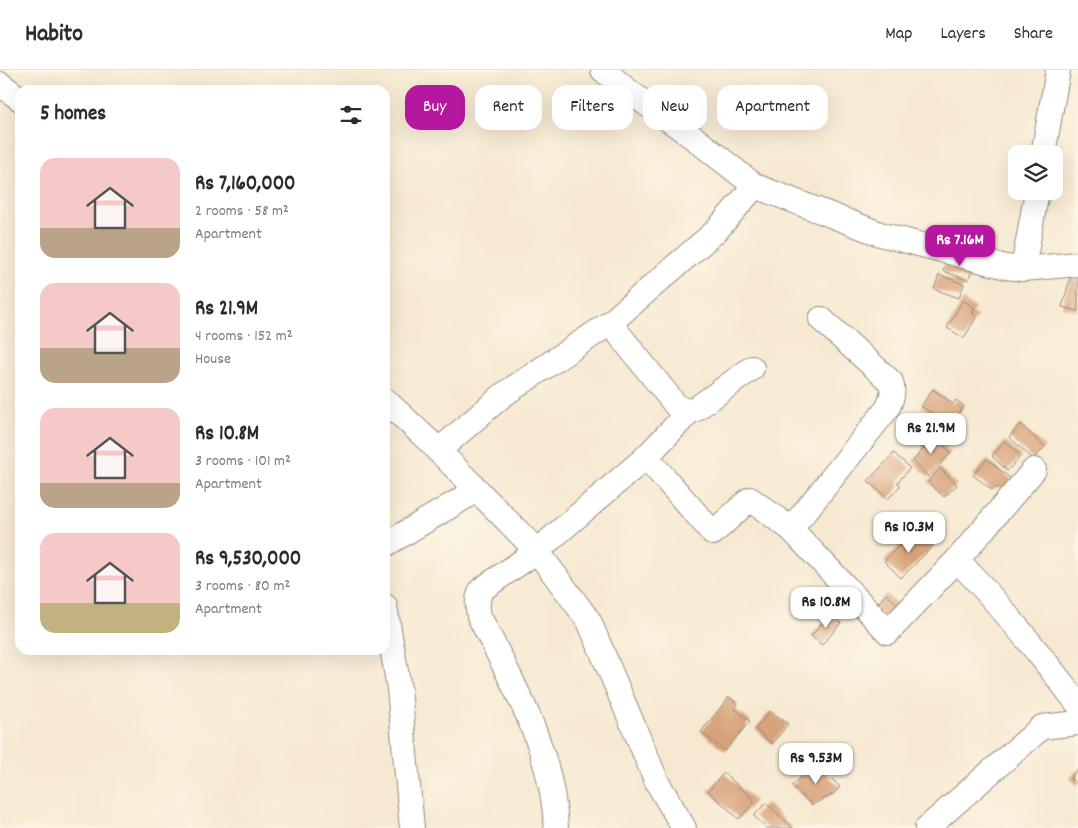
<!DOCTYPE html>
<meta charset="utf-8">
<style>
:root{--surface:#fff;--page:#f7f7f7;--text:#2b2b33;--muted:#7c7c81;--line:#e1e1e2;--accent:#b5179e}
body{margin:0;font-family:Dekko,sans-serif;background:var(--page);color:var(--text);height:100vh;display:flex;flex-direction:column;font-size:19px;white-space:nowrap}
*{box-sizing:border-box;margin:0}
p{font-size:16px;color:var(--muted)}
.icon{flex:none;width:28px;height:28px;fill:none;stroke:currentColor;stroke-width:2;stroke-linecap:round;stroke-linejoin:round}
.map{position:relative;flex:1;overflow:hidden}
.panel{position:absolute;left:15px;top:15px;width:375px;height:570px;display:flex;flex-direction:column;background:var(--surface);border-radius:15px;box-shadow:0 5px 20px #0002}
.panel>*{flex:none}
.hud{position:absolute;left:405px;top:15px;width:475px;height:45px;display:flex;gap:10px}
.fabs{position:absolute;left:1008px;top:75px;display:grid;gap:10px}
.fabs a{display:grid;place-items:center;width:55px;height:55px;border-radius:10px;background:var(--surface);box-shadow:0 5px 20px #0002;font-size:25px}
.price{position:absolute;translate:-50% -42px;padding:0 11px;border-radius:10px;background:#fff;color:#222;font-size:16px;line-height:32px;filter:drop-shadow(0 1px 2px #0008)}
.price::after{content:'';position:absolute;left:50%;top:30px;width:15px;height:11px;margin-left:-8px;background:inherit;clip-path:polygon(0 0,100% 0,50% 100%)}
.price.selected{background:var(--accent);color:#fff}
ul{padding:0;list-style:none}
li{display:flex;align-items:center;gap:15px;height:125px;padding:0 25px}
li span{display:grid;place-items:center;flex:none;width:140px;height:100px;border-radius:15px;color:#555}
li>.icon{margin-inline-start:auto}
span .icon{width:60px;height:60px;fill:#fffc;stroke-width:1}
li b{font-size:21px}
h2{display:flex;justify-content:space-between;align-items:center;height:60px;padding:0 25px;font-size:21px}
.tag{padding:0 18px;border-radius:15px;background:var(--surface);box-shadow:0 5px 20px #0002;font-size:18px;line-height:45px}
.tag.selected{background:var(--accent);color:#fff}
header{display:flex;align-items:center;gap:30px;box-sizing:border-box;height:70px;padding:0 25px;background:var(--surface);border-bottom:1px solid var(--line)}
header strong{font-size:24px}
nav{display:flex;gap:28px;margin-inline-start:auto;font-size:18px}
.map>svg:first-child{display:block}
.building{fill:#d8a37a}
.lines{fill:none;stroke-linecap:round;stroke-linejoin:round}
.minor-casing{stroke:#918a7e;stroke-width:26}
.minor{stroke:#fff;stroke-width:24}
</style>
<header>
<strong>Habito</strong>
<nav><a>Map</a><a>Layers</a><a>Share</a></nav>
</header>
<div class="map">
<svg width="1078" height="758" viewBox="0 0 1078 758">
<rect width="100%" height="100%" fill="#fcf5e5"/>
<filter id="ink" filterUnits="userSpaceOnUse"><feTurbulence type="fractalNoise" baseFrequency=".02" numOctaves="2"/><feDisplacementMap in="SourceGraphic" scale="10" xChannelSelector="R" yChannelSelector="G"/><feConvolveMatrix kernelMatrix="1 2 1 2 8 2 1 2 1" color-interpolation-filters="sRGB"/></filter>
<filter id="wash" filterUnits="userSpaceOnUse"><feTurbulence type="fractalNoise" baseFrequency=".0096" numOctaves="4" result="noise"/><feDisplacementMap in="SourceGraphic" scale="20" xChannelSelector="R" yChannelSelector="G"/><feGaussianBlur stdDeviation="1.12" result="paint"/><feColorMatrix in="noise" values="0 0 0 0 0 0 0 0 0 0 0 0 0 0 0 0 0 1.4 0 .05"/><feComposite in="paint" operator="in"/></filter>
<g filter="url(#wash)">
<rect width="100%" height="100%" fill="#f7e9d1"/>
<g id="blocks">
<g class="building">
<path d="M951,186L976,192L968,210L943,201Z"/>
<path d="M1073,199L1078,200V241L1062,237Z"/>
<path d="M939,205L964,214L959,228L934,219Z"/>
<path d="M963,230L975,238L972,243L977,246L964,268L947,258Z"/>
<path d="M933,319L953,334L956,330L964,336L948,358L939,351L937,355L929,349L933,344L921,336Z"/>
<path d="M1020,354L1045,377L1033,389L1009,367Z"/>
<path d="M932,363L951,383L928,407L913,391L924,378L921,374Z"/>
<path d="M1005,371L1021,386L1007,401L992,386Z"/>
<path d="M894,383L910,398L898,412L900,416L888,429L868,411Z"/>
<path d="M987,389L1017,414L1008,425L998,417L992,420L973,405Z"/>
<path d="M940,398L957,415L944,427L928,412Z"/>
<path d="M916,459L933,476L901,508L884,491Z"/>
<path d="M886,524L902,538L888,551L874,538Z"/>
<path d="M830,544L841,553L822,575L811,566Z"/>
<path d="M729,627L738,634L735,639L750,651L725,681L701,662Z"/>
<path d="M770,641L788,654L772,674L755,659Z"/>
<path d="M815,692L840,717L833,724L812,735L792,716Z"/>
<path d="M1078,699V716L1070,708Z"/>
<path d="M724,703L755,731L739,749L708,721Z"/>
<path d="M766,733L793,758H767L754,746Z"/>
</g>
</g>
</g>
<g filter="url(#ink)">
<use href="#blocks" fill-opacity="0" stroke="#918a7e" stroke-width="1"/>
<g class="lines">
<defs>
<g id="minor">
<path d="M603,0L627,20L694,68L755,116"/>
<path d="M0,14L20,29"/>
<path d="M1043,84L1058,0"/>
<path d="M1023,199L1037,121"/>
<path d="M610,253L678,338L690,341L696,339L752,298"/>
<path d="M385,330L430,372L537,481L589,551L657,712L684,758"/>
<path d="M438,381L503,325L610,253L716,161L755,116L880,164L1006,197L1023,199L1078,194"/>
<path d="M646,387L690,341"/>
<path d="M791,459L887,339C892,329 894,322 891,312L821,249"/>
<path d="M385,475L477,420"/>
<path d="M957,490L1034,400"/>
<path d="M385,536L399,619L412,758"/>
<path d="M556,758C553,680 513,614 479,546C477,536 477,530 481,520L537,481L646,387L713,463L750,429L791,459L888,562L957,490C1001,535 1040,584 1078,634"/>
<path d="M927,758L1042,657L1078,653"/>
</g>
</defs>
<use href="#minor" class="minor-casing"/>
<use href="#minor" class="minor"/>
</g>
</g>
</svg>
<div class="fabs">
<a><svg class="icon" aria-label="layers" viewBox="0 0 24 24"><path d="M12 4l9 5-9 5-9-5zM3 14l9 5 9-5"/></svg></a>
</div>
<b class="price selected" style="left:960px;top:197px">Rs 7.16M</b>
<b class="price" style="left:931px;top:385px">Rs 21.9M</b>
<b class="price" style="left:909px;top:484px">Rs 10.3M</b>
<b class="price" style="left:826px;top:559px">Rs 10.8M</b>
<b class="price" style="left:816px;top:715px">Rs 9.53M</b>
<div class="hud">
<a class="tag selected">Buy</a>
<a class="tag">Rent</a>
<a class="tag">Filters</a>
<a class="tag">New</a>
<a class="tag">Apartment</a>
</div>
<section class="panel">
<h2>5 homes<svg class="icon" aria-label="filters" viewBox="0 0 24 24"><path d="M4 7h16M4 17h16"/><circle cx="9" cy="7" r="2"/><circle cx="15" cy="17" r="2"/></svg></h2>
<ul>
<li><span style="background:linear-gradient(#f6c9c9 70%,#b9a48a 0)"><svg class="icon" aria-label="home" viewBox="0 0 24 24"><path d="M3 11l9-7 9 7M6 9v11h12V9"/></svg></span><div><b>Rs 7,160,000</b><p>2 rooms · 58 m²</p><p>Apartment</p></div></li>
<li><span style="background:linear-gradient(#f6c9c9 65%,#b9a48a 0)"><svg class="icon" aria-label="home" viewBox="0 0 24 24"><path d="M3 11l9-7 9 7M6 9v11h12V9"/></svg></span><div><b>Rs 21.9M</b><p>4 rooms · 152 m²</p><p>House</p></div></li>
<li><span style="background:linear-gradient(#f6c9c9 75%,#b9a48a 0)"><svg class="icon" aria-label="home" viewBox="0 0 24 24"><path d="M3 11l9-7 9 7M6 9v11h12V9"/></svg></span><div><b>Rs 10.8M</b><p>3 rooms · 101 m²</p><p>Apartment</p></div></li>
<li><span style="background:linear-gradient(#f6c9c9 70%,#c2b280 0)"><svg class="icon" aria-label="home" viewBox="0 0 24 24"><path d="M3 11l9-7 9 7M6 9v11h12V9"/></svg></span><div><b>Rs 9,530,000</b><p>3 rooms · 80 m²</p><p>Apartment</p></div></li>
</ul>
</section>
</div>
